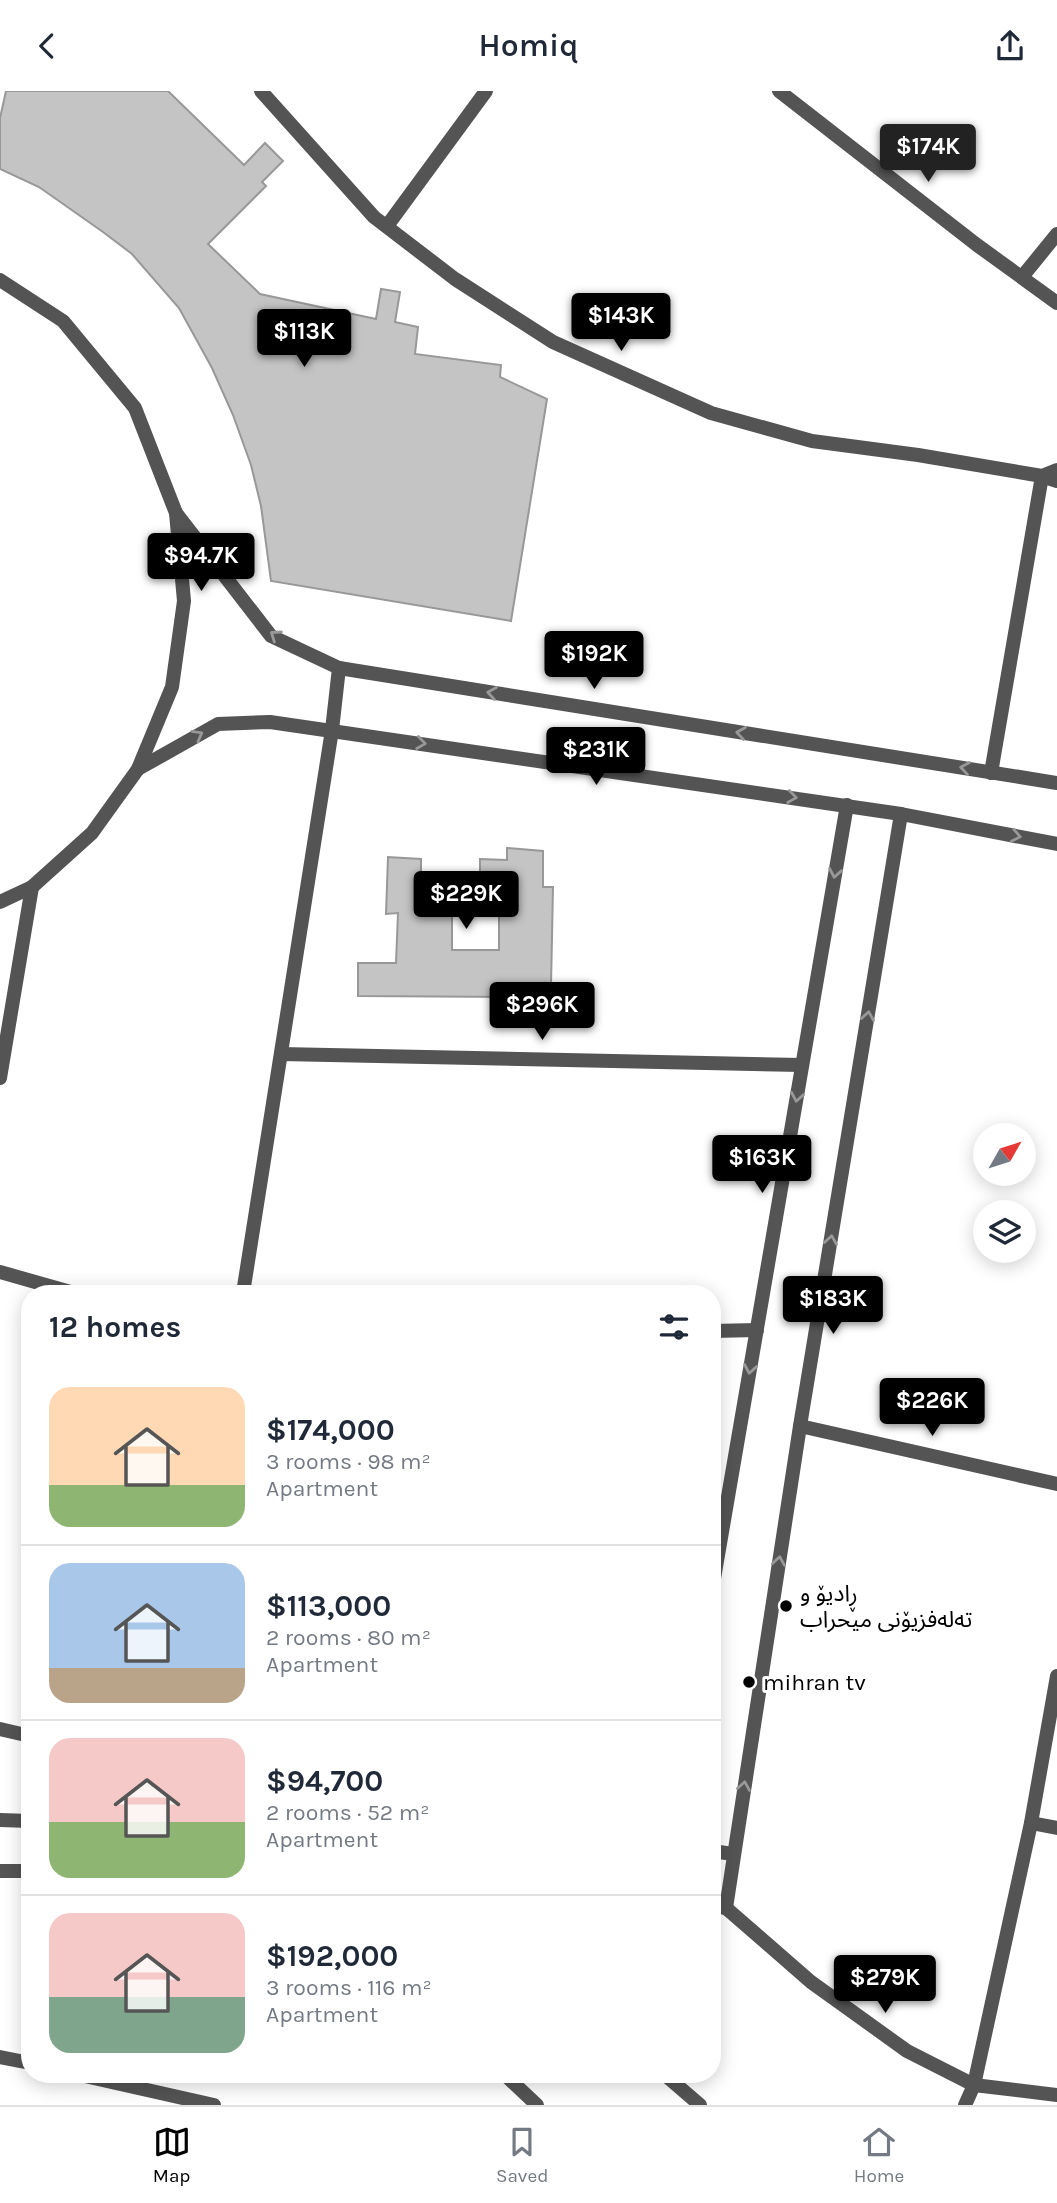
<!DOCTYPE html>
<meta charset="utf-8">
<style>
:root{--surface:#fff;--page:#f2f2f3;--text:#1f2937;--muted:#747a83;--line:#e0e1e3;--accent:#000}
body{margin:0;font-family:Karla,"Noto Sans Arabic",sans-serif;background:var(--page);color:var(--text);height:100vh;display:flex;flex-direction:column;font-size:26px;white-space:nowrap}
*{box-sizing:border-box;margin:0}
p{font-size:23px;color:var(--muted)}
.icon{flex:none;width:38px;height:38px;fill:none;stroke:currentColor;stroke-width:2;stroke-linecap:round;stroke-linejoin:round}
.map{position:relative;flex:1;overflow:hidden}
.sheet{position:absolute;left:21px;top:1194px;width:700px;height:798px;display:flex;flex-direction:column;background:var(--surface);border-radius:28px;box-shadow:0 4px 18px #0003}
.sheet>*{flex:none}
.needle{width:46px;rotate:51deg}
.tools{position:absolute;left:973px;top:1032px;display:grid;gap:14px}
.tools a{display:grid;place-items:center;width:63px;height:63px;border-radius:50%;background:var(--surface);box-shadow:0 4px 18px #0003;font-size:35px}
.price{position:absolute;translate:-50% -60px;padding:0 16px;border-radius:7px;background:var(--accent);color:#fff;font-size:23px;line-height:46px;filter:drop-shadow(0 2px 4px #0008)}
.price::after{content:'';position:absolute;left:50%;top:42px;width:21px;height:16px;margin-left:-10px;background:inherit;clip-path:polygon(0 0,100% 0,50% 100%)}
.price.current{background:#222;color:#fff}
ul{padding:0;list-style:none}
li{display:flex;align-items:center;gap:21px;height:175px;padding:0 28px}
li+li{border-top:2px solid var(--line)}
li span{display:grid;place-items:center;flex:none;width:196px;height:140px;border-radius:21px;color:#555}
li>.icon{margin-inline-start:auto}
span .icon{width:84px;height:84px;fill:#fffc;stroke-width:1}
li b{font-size:30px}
h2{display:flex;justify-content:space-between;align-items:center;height:84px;padding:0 28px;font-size:30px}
header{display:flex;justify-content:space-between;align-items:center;height:91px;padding:0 28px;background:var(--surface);font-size:32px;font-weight:600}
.dock{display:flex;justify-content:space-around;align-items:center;height:98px;border-top:2px solid var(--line);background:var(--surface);font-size:19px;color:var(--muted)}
.dock a{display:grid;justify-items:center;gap:4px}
.dock .current{color:var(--accent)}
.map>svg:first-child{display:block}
.building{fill:#c4c4c4;stroke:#989898;stroke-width:2;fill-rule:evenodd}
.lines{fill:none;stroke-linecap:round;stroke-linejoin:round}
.minor{stroke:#545454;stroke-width:14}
.tertiary{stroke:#545454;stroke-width:14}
.oneway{stroke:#989898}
.poi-dot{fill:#000;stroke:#fff;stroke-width:2.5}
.labels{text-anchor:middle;stroke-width:6;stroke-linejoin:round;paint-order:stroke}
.poi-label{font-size:23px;fill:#000;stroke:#fff;text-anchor:start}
</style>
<header><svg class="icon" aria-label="back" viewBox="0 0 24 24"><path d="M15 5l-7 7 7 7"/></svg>Homiq<svg class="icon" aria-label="share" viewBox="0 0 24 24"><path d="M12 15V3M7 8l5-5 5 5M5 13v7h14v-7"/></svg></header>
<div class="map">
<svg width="1057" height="2014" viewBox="0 0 1057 2014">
<rect width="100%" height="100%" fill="#fff"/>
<g class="building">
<path d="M6,0H168L244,74L265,52L283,70L262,91L266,95L208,153L260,203L376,228L381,198L400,201L395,231L418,236L415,263L501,274L500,286L547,308L511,530L271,490L261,415L251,374L233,324L212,277L179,217L132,163L103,141L39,96L0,78V27Z"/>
<path d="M507,757L543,760V796H553L551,895L511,896L510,906L358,905V872H396L398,822L386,823L388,766L421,768V783L480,785V768L507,769ZM452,824H499V859H452Z"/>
</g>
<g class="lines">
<g class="minor">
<path d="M261,0L374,126L455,188L553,251L711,322L812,350L918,364L1042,385L1057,379"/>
<path d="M779,0L977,154L1057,212"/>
<path d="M387,135L486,0"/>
<path d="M1022,186L1057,143"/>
<path d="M991,682L1042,385L1057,390"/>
<path d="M281,963L802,974"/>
<path d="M0,987L32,796"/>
<path d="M0,1181L74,1202"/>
<path d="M243,1202L332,639L339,577"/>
<path d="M712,1240L757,1239"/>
<path d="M800,1335L1057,1393"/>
<path d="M712,1499L847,714"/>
<path d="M0,1638L30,1645"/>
<path d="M0,1729L30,1730"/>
<path d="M1031,1732L1057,1737"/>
<path d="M712,1760L733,1763"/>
<path d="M0,1780H30"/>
<path d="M712,1815L726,1817L811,1891L907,1960L974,1994L1057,2004"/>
<path d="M726,1817L800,1335L901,723"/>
<path d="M0,1966L30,1972"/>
<path d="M76,1983L214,2014"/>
<path d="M504,1983L537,2014"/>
<path d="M664,1983L700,2014"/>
<path d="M965,2014L974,1994L1031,1732L1057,1585"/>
</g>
<g class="tertiary">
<path d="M0,189L63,230L135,317L176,422L184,510L172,596L138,678L92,742L32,796L0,811"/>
<path d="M176,422L271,545L339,577L1057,692"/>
<path d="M138,678L218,633L270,631L901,723L1057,753"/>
</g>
</g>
<defs><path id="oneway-chevron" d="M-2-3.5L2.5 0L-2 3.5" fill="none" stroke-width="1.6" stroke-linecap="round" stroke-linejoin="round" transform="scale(1.75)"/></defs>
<g class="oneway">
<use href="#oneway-chevron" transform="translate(275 544) rotate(-145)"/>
<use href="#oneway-chevron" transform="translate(492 602) rotate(-171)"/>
<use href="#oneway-chevron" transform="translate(741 642) rotate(-171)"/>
<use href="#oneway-chevron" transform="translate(198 644) rotate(-29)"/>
<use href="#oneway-chevron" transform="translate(421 652) rotate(8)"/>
<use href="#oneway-chevron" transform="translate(965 677) rotate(-171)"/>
<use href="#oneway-chevron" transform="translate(792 706) rotate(8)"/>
<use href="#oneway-chevron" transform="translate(1016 745) rotate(11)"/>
<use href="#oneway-chevron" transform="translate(835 782) rotate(100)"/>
<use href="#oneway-chevron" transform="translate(868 925) rotate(-81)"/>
<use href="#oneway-chevron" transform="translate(797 1006) rotate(100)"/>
<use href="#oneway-chevron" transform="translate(831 1149) rotate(-81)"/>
<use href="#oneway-chevron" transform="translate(750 1278) rotate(100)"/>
<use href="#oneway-chevron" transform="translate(779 1470) rotate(-81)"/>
<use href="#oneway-chevron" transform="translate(744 1695) rotate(-81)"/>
</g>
<g class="poi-dot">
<circle cx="786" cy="1515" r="7"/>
<circle cx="749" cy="1591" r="7"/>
</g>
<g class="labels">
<g class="poi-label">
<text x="800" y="1510">ڕادیۆ و<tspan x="800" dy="26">تەلەفزیۆنی میحراب</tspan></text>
<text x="763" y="1599">mihran tv</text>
</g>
</g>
</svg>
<div class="tools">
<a><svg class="needle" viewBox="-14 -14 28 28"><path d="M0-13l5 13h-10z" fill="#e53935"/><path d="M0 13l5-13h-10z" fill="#747a83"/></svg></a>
<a><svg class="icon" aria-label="layers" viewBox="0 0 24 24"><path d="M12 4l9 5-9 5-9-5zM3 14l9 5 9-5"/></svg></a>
</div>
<b class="price current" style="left:928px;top:93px">$174K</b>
<b class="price" style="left:621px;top:262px">$143K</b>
<b class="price" style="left:304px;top:278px">$113K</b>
<b class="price" style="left:201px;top:502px">$94.7K</b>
<b class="price" style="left:594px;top:600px">$192K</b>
<b class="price" style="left:596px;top:696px">$231K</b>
<b class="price" style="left:466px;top:840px">$229K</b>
<b class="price" style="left:542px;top:951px">$296K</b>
<b class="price" style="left:762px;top:1104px">$163K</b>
<b class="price" style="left:833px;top:1245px">$183K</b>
<b class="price" style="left:932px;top:1347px">$226K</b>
<b class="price" style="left:885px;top:1924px">$279K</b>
<section class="sheet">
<h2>12 homes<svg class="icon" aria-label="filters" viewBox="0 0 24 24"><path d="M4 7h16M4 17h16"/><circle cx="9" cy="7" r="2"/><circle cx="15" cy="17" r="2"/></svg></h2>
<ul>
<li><span style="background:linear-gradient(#ffd9b3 70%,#8fb573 0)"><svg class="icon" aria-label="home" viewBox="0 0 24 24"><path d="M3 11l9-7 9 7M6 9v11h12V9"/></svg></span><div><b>$174,000</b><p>3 rooms · 98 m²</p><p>Apartment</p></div></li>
<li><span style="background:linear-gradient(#a9c7e8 75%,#b9a48a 0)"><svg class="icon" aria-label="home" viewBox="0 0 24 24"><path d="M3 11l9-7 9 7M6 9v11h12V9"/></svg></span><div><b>$113,000</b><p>2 rooms · 80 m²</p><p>Apartment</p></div></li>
<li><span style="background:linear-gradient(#f6c9c9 60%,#8fb573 0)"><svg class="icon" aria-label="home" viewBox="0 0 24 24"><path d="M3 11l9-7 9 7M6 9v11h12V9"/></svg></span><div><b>$94,700</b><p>2 rooms · 52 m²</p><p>Apartment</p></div></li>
<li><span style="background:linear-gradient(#f6c9c9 60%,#7fa58c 0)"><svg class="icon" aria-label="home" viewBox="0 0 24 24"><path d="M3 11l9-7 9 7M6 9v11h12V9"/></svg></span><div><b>$192,000</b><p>3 rooms · 116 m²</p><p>Apartment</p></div></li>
</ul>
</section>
</div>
<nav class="dock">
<a class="current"><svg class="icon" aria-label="map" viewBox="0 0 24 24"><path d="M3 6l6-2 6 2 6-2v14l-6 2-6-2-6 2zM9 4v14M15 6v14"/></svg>Map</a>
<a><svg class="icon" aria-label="saved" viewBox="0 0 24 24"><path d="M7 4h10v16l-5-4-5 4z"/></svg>Saved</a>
<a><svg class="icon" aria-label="home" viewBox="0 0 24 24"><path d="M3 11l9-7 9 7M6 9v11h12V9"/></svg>Home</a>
</nav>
